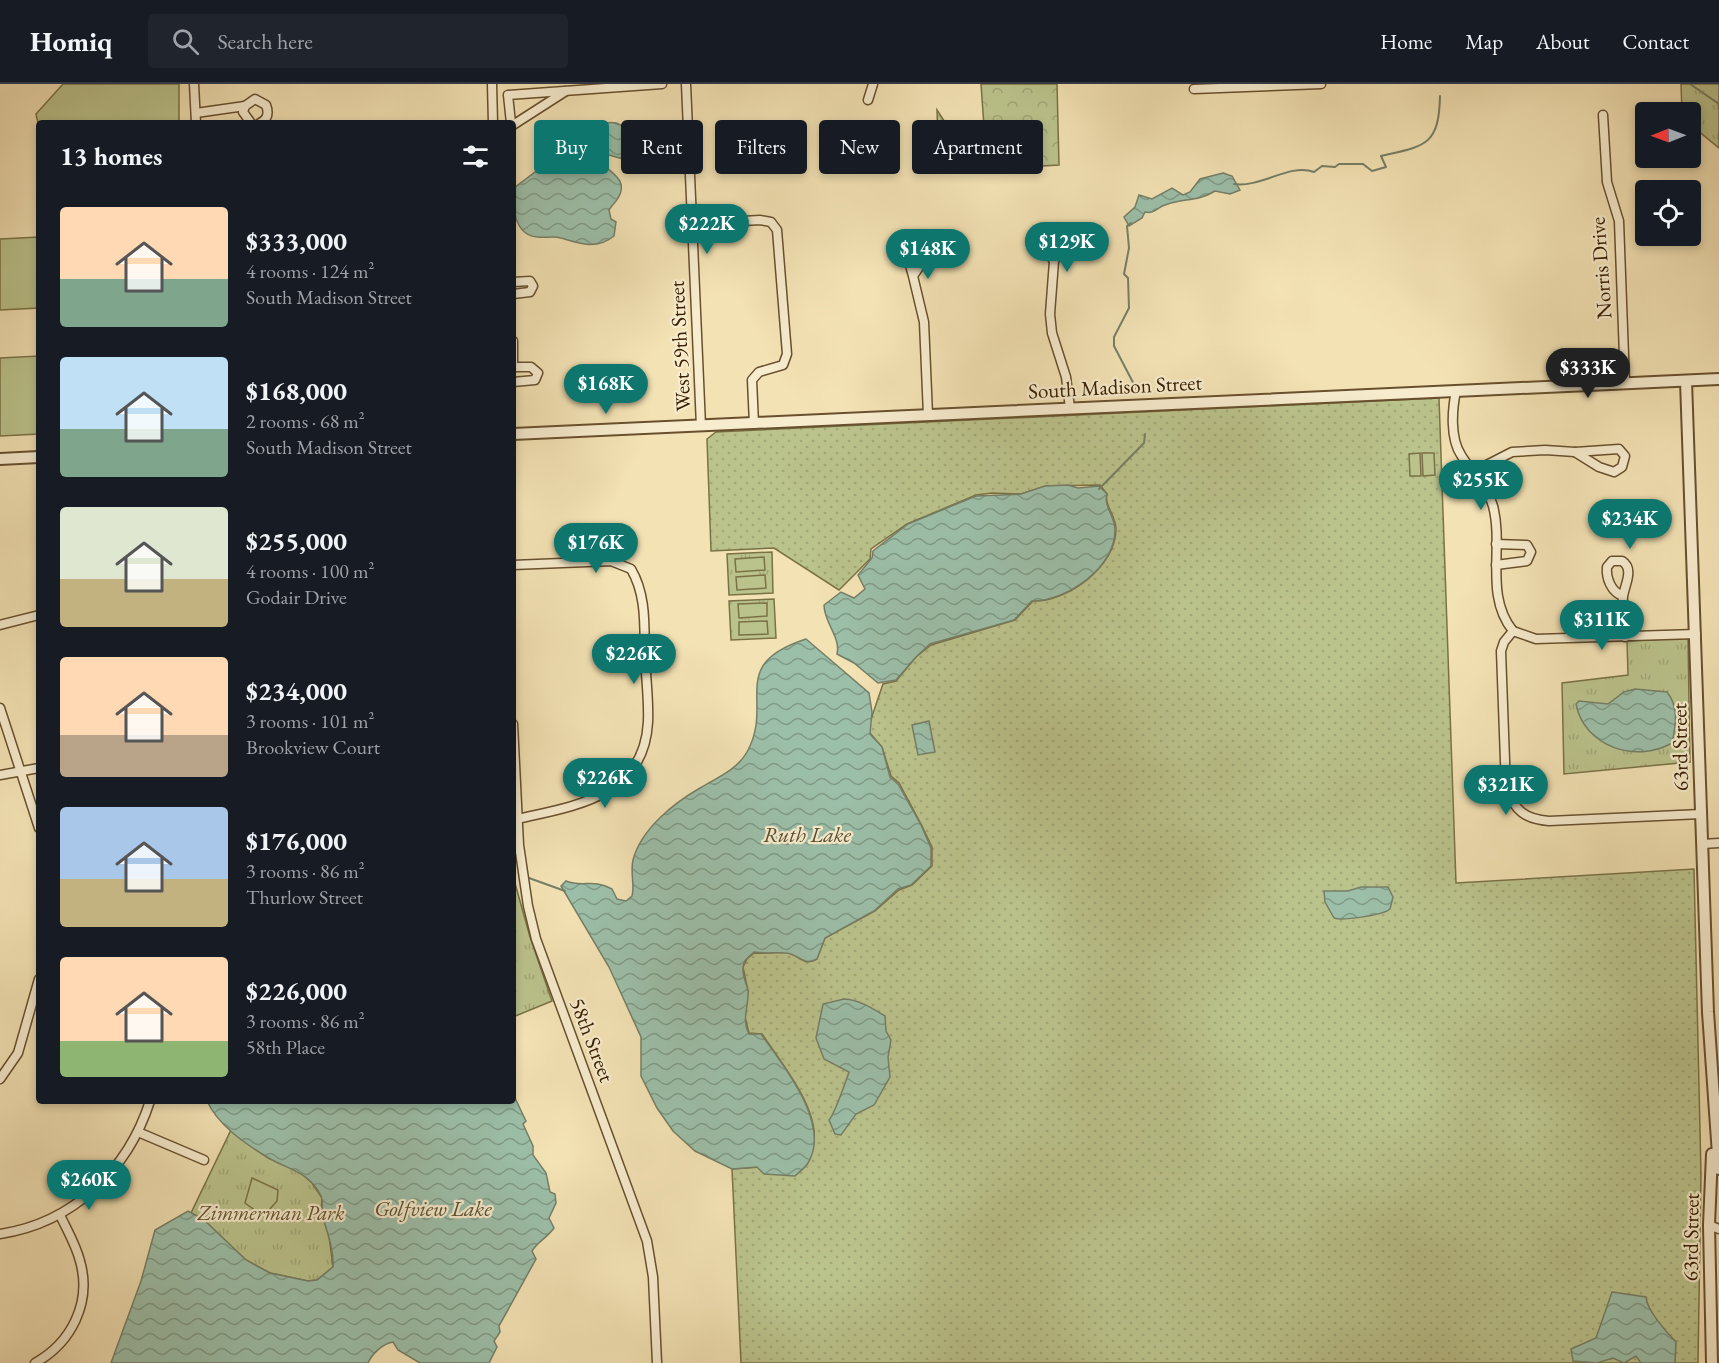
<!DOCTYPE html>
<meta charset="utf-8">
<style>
:root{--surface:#171b24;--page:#20242c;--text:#f1f3f6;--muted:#9ea1a6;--line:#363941;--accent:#0f766e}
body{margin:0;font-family:"EB Garamond",serif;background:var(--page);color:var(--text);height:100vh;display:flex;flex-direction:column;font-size:22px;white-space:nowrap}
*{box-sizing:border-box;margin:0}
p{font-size:20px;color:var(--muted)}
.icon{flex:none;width:33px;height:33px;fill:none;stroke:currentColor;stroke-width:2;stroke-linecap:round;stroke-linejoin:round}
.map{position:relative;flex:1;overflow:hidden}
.side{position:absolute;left:36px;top:36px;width:480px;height:984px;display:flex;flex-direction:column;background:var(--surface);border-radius:6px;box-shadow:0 3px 9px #0003}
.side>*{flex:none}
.top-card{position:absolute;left:534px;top:36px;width:570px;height:54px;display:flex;gap:12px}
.needle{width:39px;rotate:269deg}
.controls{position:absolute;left:1635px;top:18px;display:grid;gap:12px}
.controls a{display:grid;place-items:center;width:66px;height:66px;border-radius:6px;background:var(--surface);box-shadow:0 3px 9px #0003;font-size:30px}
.price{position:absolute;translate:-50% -51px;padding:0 14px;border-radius:21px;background:var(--accent);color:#fff;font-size:20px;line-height:39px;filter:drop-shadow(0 2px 3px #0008)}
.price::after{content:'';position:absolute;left:50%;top:36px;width:18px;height:14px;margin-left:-9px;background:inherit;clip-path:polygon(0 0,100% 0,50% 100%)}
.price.active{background:#222;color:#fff}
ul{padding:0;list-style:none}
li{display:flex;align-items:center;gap:18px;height:150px;padding:0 24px}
li span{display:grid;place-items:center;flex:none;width:168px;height:120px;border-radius:6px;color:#555}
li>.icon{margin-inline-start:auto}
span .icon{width:72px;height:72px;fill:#fffc;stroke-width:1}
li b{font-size:26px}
h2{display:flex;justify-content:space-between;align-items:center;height:72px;padding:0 24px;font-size:26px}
.tag{padding:0 21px;border-radius:6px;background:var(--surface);box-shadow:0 3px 9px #0003;font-size:21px;line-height:54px}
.tag.active{background:var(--accent);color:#fff}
header{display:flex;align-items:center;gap:36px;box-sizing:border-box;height:84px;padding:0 30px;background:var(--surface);border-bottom:2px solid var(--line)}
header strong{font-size:28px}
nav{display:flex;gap:33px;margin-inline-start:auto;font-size:21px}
.search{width:420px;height:54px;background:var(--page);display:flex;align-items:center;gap:15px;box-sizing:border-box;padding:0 21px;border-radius:6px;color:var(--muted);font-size:22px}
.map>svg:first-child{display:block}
.grass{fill:url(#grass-dots);stroke:#7a7246;stroke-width:1.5}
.forest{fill:url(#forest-crowns);stroke:#7a7246;stroke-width:1.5}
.park{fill:url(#park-tufts);stroke:#7a7246;stroke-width:1.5}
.pitch{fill:#bbc38c;stroke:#7a7246;stroke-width:1.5}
.water{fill:url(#water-waves);stroke:#757f66;stroke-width:1.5}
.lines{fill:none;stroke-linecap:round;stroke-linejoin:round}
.stream{stroke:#757f66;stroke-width:2}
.minor-casing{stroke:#68502e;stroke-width:11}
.tertiary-casing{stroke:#68502e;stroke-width:14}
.minor{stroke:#f7ecce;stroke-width:8}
.tertiary{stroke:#f7ecce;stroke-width:10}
.labels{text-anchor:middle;stroke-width:4.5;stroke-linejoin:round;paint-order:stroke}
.street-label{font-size:21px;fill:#3a2001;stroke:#f7ecce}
.park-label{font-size:21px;font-style:italic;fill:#61512b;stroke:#f7ecce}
.water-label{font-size:22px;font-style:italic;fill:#575033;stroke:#f7ecce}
</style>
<header>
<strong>Homiq</strong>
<div class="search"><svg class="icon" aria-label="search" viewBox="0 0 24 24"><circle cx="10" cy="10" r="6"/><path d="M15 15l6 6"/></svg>Search here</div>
<nav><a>Home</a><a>Map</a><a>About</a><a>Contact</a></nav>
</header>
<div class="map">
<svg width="1719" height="1279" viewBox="0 0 1719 1279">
<defs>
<pattern id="grass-dots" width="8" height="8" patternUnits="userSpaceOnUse" patternTransform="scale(1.5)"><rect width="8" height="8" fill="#bbc38c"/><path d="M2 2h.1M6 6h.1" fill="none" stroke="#a2a777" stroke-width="1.8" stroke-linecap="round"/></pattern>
<pattern id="forest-crowns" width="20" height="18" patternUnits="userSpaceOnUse" patternTransform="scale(1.5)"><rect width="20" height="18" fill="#bbc38c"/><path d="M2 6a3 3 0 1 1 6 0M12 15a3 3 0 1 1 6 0" fill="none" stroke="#a2a777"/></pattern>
<pattern id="park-tufts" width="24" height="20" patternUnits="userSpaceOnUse" patternTransform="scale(1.5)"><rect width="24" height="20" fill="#bbc38c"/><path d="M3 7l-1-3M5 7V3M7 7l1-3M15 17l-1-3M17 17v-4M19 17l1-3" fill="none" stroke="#a2a777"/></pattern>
<pattern id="water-waves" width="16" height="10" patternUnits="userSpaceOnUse" patternTransform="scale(1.5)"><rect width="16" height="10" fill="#9cbfa9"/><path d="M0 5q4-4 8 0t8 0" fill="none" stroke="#809b87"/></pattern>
</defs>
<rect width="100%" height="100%" fill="#f3e2b4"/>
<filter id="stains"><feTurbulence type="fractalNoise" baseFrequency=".00333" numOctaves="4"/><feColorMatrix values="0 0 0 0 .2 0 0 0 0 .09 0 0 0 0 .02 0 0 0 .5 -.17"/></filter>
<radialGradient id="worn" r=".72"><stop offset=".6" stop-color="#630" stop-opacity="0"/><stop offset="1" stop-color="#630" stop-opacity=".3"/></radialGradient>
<path class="grass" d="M1439,314L1456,799L1694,785L1701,1090L1698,1279H741L732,1085L807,1080C809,1072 813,1065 814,1057C818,1023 780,977 762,950L749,949L745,933L748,907L743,883L747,875L754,869C764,870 782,867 790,869C801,874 804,882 817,875L825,854L875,827L899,806L912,801L932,782V763L921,740L899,699L891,692L882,663L870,649L869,641L883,600L896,597L916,573L931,561L1015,536L1033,517C1067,518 1116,483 1116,445C1116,432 1104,421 1107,410L1100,401L1046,402L1021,410L992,409L976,411L907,440L871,465L870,475L839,506L774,464L711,467L707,355L716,348Z"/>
<path class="forest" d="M981,0H1057L1059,81L939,88L937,26L950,46L951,75L986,71Z"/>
<g class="park">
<path d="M1681,0H1719V64L1691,41L1690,28H1682Z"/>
<path d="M772,468L773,509L729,511L727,470Z"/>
<path d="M774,515L776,554L731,556L729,517Z"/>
<path d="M1688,554L1690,678L1564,690L1562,599L1628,591L1627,557Z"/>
<path d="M513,792L530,853L552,917L513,933Z"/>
<path d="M231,1046L268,1074L299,1086L312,1099L322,1114L321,1128L329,1152L333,1183L317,1196L308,1197L270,1189L246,1176L203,1135L191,1129Z"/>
</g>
<g class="pitch">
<path d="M63,0H179V39H39V44L36,30Z"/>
<path d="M39,153V224L0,226V155Z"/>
<path d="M39,272V350L0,352V274Z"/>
<path d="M1420,369L1421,392H1410L1409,370Z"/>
<path d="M1422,369H1434L1435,391L1423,392Z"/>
<path d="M764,473L765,486L736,488L735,475Z"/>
<path d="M765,491L766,504L737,506L736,493Z"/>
<path d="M767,519V532L739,534L738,520Z"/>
<path d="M767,537L768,550L739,551V538Z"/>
<path d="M252,1094L278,1106L277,1117L269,1126L256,1127L245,1119Z"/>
</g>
<g class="water">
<path d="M616,39L637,48L657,45L667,51L670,62C660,87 624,76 606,70L601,73L600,77C608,88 630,95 618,114C616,118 612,121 609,126L611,135L616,138L614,152C597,166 580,160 561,154C553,152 546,154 538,153C514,152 512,122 514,104L563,67L574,65L592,70L595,64L586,52C594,42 603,37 616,39Z"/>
<path d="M1223,89L1232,92L1240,106L1230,110L1215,107C1197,118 1184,114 1165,121C1156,124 1155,130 1145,128L1142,134L1129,142L1124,133L1135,123L1139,111L1152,115L1172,104L1183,111L1190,108L1200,95Z"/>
<path d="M1068,401L1078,404L1099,402L1107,410C1103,421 1115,433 1115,445C1116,483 1067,517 1032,517L1014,536L930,560L916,573L896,596L878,599L854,579L837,570C841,553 824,539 824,521L841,508L854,514L865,505L858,491L872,474L873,467L908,440L976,412L1021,410L1045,402Z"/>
<path d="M806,555L869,609L872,628L870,650L882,663L890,693L898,700L921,741L931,764V782L911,801L898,805L874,827L825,854L817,875C802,883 799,869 785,869C774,868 765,870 754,868C749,873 743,876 743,884C742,892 747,900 748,907C749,923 741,935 749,950H761C782,980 832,1040 808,1079C805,1084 799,1088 795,1092L764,1090L757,1083L732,1085L695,1067L673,1047L657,1024L641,992V953L609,883L561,802L566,797C584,804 592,794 612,805L617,815L626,817L632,812C635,801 630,788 633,776C641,745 674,719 700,704C716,694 737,686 747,668C775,618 726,581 806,555Z"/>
<path d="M1635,605L1667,608C1679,623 1676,641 1672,659C1635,680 1584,662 1576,620L1579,617L1608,620L1624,608Z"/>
<path d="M929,637L935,668L918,671L912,641Z"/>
<path d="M1361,803H1388L1393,813L1390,825C1384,831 1342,837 1334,834L1325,818L1324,807H1348Z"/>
<path d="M844,915C860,916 872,924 885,932L886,947L891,956L888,973L890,993L874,1021L856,1030L841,1051L835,1050L829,1036C834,1031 846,997 849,988L824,975L816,954L823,920Z"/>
<path d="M513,1010L526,1037L523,1040L533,1062V1071L546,1089L550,1108L555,1110L556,1119L549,1134L554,1144C547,1154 538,1157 532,1167L536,1175L499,1242L500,1248L494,1257L497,1263L489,1279H420L398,1266L393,1258C382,1260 372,1270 368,1279H111L141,1197L155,1146L188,1127L203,1135L246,1176L270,1189L308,1197L317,1196L333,1183C334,1167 328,1150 323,1134C321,1127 324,1118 321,1112C309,1087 288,1086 267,1073C244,1059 218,1041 207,1017H513Z"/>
<path d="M1612,1208L1646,1213C1646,1225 1667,1249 1676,1258L1675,1279H1641L1636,1272L1624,1279L1613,1274L1597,1279L1573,1277L1571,1265L1596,1254Z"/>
</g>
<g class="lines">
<g class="stream">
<path d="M1690,0L1719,20"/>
<path d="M1234,100C1261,104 1289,79 1314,88L1322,82L1335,83L1339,80H1363L1372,87L1386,83L1381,72C1425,62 1439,62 1440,12"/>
<path d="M1131,139L1127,142L1129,164L1124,190L1128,194L1129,224L1114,253V262L1138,308"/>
<path d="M1099,405L1144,359L1145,350"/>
<path d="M513,789L515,790"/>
<path d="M529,794L565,807"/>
</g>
<defs>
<g id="minor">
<path d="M194,0L196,39"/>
<path d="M492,0L493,39"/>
<path d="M686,0L701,342"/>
<path d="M1194,5L1321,0"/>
<path d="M868,16L873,0"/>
<path d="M196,29L245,22"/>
<path d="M1603,31L1607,98L1619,137L1625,299"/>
<path d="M251,39L243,28L245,22L255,15L266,21C269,29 268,35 260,39"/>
<path d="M511,39L508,11L662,0"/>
<path d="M513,41L566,7"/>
<path d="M692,140L760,136L771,138L777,146L787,270L783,281L759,288L752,296L754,340"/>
<path d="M1054,177L1039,157L1045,148L1055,147L1062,165L1054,177L1050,230L1052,249L1066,293L1070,324"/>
<path d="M913,192L907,171L909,160L919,156L927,161L928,170L913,192L924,238L928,331"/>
<path d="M513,198L530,197L533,202L530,208L513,210"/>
<path d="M513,257V278"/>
<path d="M513,283H531L538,289L535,296L513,298"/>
<path d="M1456,307C1452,326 1450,354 1461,371C1472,389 1487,400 1493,422C1504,464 1484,511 1513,547"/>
<path d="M1619,365L1625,372L1622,383L1614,388L1599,383L1575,368Z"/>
<path d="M1475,387L1512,368L1545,366L1575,368"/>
<path d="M1496,460L1527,461L1531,468L1527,477L1496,481"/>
<path d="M513,481L611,477L631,485C647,512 644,543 645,574C646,595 649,617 648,638C644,713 575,722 517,735"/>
<path d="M1623,512C1611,508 1606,494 1607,483L1612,477H1622C1635,485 1624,502 1623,513C1621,526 1624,541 1625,553"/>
<path d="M0,541L39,531"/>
<path d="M1513,547L1504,558L1501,567L1506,704C1515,727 1525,735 1549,737L1701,730"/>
<path d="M1513,547L1536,555L1696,550"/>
<path d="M0,624L39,744"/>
<path d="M513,640L519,761L528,822L536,855L647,1157L653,1193L657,1279"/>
<path d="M0,691L39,684"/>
<path d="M1702,760L1719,759"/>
<path d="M0,995L18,969L39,895"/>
<path d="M138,1048L204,1076"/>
<path d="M1709,1141L1719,1145"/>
<path d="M0,1150C73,1139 128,1086 150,1017"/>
<path d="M35,1279C71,1259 92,1219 80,1177C76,1161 67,1146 60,1131"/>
</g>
<g id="tertiary">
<path d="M1686,297L1708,928L1719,1085"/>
<path d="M513,350L1719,295"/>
<path d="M0,375L39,373"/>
<path d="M1712,1070L1709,1141L1712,1279"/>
</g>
</defs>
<use href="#minor" class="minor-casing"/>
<use href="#tertiary" class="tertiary-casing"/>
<use href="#minor" class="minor"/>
<use href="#tertiary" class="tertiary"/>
</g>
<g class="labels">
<g class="street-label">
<text transform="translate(1601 184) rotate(-94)" y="7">Norris Drive</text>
<text transform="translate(680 262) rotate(-93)" y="7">West 59th Street</text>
<text transform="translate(1115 303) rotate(-3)" y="7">South Madison Street</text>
<text transform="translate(1680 663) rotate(-91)" y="7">63rd Street</text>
<text transform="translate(592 956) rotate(69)" y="7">58th Street</text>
<text transform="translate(1691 1153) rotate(-89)" y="7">63rd Street</text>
</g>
<g class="park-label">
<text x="271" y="1136">Zimmerman Park</text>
</g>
<g class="water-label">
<text x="807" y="758">Ruth Lake</text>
<text x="433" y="1132">Golfview Lake</text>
</g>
</g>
<rect width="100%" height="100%" filter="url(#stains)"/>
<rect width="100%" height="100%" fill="url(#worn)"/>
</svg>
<div class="controls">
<a><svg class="needle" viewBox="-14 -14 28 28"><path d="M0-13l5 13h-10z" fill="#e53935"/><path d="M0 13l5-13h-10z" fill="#9ea1a6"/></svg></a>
<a><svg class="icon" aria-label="locate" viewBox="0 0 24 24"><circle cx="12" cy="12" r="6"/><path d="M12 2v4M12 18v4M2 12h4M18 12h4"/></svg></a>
</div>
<b class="price" style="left:707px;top:171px">$222K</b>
<b class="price" style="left:1067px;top:189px">$129K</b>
<b class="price" style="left:928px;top:196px">$148K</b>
<b class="price active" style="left:1588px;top:315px">$333K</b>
<b class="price" style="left:606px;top:331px">$168K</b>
<b class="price" style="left:1481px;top:427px">$255K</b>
<b class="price" style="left:1630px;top:466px">$234K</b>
<b class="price" style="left:596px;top:490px">$176K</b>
<b class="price" style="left:1602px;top:567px">$311K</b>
<b class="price" style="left:634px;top:601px">$226K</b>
<b class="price" style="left:605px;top:725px">$226K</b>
<b class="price" style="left:1506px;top:732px">$321K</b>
<b class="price" style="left:89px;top:1127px">$260K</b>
<div class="top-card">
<a class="tag active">Buy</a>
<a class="tag">Rent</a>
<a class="tag">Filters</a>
<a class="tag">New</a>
<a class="tag">Apartment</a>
</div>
<section class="side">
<h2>13 homes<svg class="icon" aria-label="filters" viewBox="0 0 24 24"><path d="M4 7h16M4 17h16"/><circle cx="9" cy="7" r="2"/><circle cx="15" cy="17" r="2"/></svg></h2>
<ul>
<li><span style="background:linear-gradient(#ffd9b3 60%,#7fa58c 0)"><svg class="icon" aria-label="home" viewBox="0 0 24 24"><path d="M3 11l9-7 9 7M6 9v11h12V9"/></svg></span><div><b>$333,000</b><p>4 rooms · 124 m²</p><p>South Madison Street</p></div></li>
<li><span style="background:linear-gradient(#bfe0f5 60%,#7fa58c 0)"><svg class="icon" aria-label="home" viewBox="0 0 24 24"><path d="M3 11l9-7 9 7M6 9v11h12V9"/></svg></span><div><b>$168,000</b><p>2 rooms · 68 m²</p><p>South Madison Street</p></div></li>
<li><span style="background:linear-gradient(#dfe7d0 60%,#c2b280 0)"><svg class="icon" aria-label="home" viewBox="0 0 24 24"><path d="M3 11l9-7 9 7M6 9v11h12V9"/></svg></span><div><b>$255,000</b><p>4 rooms · 100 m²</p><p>Godair Drive</p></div></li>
<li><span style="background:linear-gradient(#ffd9b3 65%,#b9a48a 0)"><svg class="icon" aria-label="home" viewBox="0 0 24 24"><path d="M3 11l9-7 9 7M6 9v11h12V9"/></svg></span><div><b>$234,000</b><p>3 rooms · 101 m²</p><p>Brookview Court</p></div></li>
<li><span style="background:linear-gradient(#a9c7e8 60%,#c2b280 0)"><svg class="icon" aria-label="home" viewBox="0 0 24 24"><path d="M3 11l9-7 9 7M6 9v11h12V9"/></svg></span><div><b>$176,000</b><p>3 rooms · 86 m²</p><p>Thurlow Street</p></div></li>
<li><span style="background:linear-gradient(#ffd9b3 70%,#8fb573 0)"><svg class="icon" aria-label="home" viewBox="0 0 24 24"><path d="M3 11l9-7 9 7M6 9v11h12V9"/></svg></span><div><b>$226,000</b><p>3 rooms · 86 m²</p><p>58th Place</p></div></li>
</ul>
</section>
</div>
